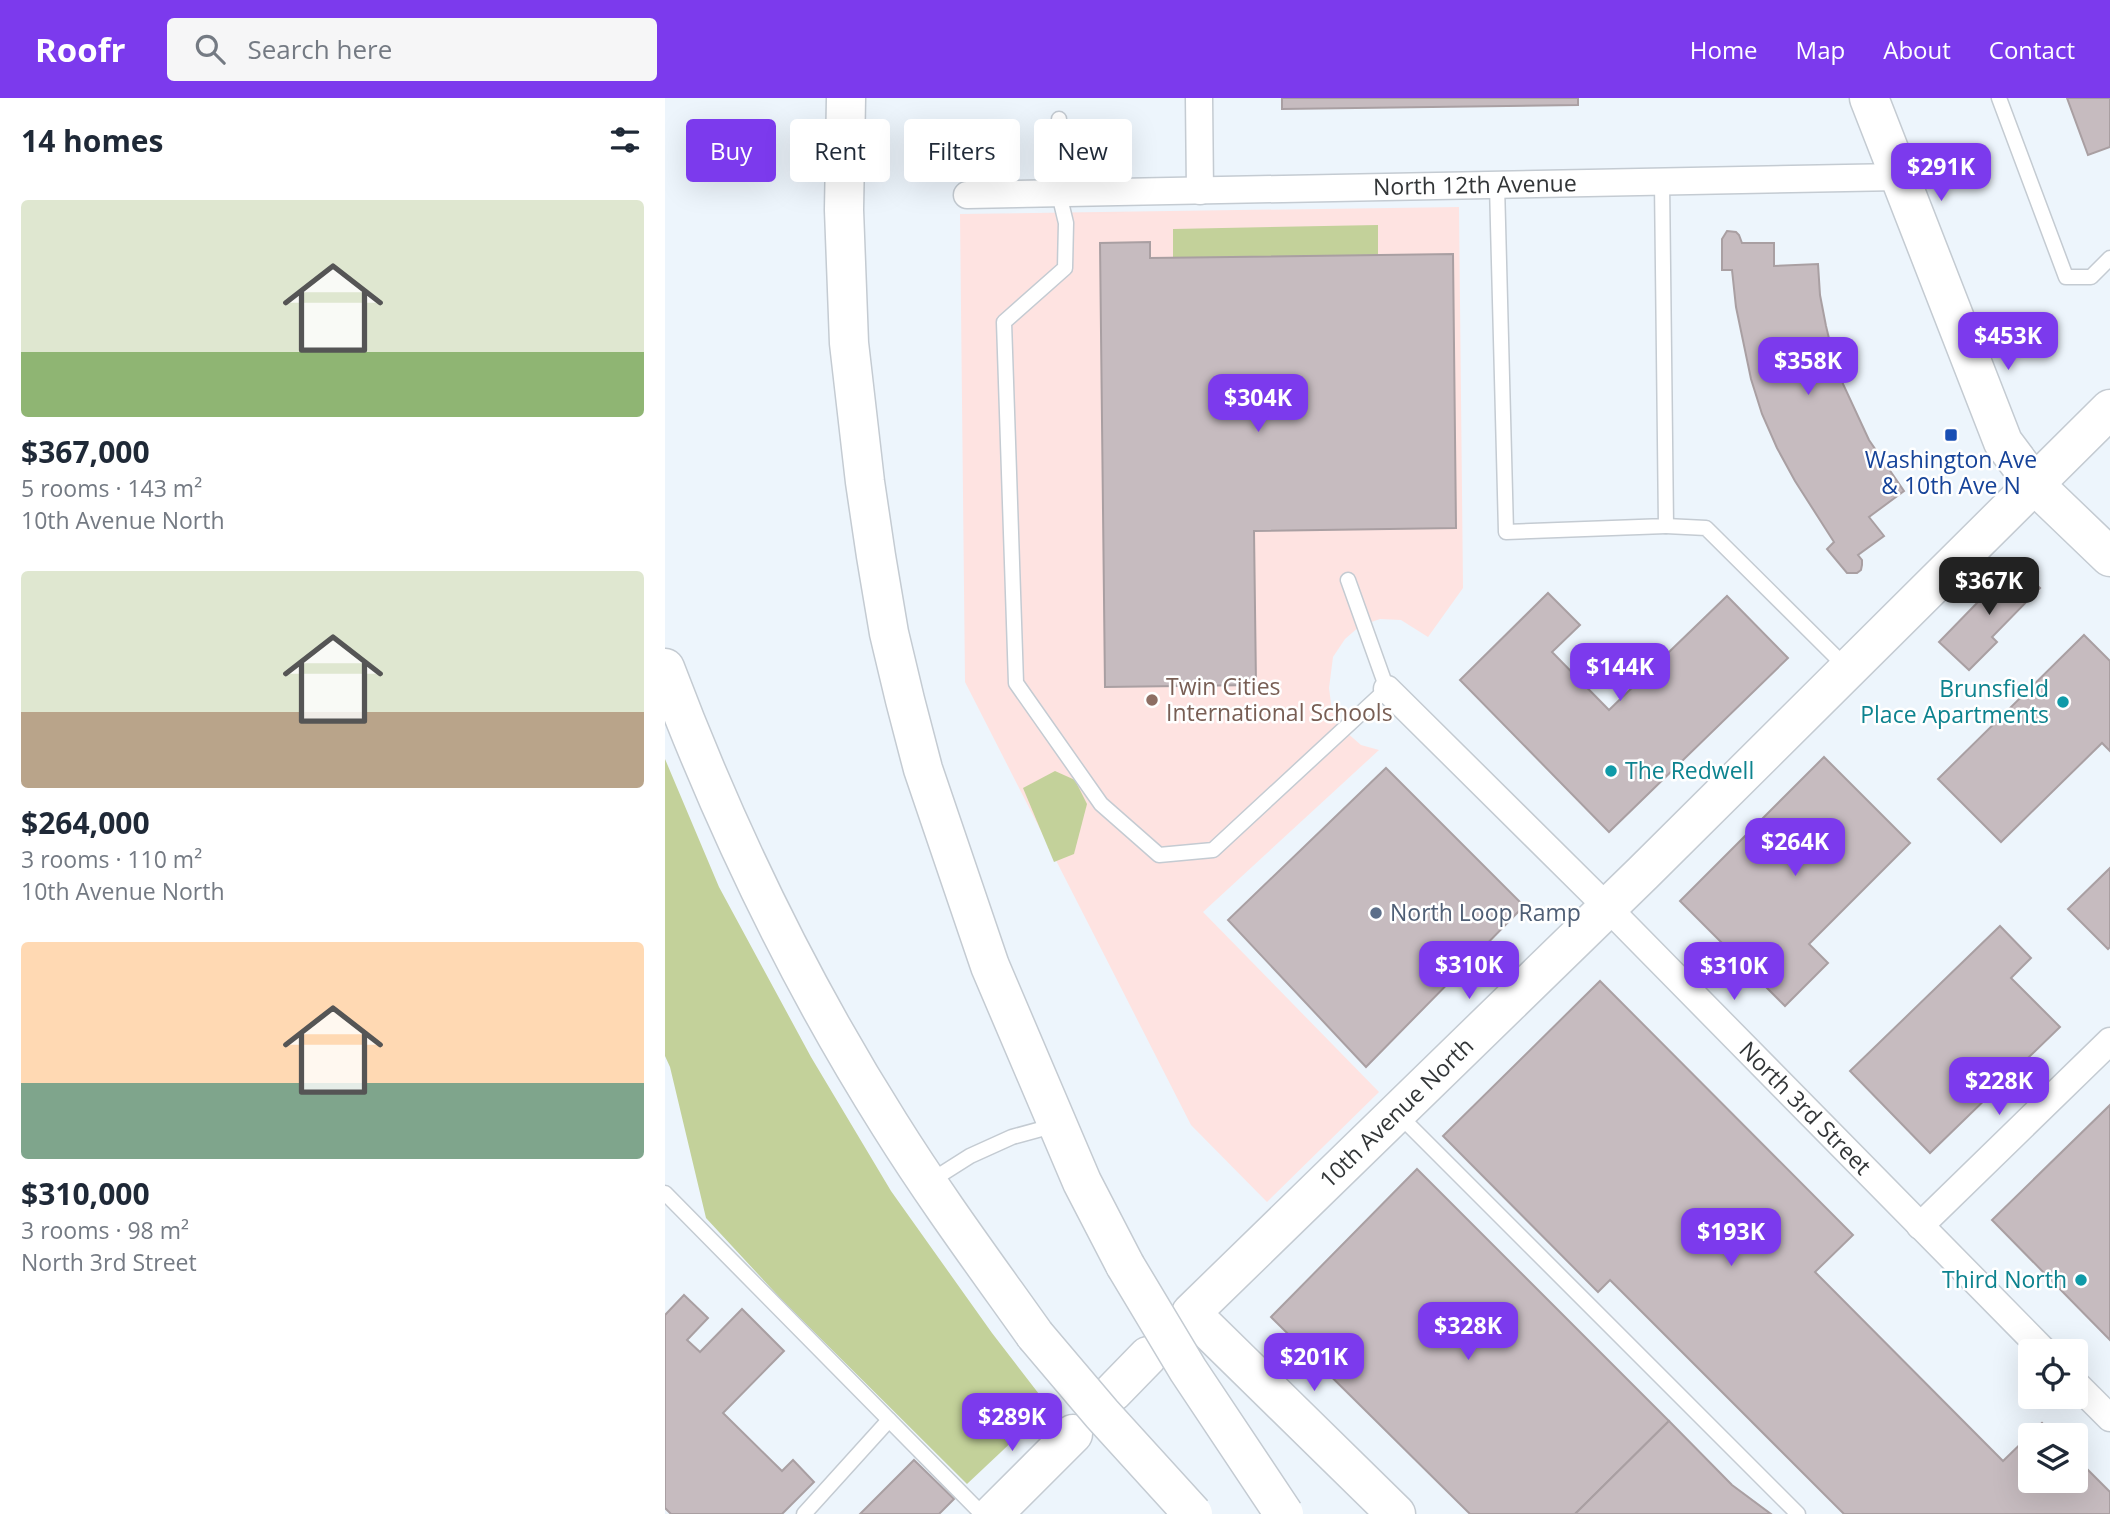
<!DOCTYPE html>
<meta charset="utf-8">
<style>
:root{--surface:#fff;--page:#f6f6f7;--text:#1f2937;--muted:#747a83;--accent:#7c3aed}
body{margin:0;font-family:"Open Sans",sans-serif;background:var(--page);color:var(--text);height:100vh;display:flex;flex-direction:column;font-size:26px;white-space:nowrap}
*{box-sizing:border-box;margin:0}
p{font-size:23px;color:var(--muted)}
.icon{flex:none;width:38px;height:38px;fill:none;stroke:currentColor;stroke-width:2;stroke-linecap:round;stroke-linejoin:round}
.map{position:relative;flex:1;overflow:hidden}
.side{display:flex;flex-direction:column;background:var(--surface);width:665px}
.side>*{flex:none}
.top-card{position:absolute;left:21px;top:21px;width:665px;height:63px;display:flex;gap:14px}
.fabs{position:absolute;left:1353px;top:1241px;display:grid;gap:14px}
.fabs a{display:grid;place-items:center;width:70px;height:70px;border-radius:7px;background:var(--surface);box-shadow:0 7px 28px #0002;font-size:35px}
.price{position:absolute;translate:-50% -60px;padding:0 16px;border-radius:14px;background:var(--accent);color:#fff;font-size:23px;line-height:46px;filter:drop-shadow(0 2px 4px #0008)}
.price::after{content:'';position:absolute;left:50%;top:42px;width:21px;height:16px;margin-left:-10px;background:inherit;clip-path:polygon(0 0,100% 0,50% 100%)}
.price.active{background:#222;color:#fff}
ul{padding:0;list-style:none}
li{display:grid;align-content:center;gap:14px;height:371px;padding:0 21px}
li span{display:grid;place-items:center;height:217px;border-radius:7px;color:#555}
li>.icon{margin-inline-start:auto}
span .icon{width:126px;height:126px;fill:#fffc;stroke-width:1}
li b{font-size:30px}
h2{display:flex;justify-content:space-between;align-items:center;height:84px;padding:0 21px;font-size:30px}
.tag{padding:0 24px;border-radius:7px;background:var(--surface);box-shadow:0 7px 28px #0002;font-size:24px;line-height:63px}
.tag.active{background:var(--accent);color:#fff}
header{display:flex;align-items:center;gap:42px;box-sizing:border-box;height:98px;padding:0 35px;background:var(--accent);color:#fff}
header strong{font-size:33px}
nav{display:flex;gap:38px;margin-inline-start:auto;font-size:24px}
.search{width:490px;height:63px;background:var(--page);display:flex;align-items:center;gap:18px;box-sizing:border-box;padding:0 24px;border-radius:7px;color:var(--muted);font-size:26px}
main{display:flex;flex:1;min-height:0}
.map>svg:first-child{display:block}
.education{fill:#fee3e1}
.green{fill:#c3d19a}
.building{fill:#c6bbbf;stroke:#a99fa2;stroke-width:2}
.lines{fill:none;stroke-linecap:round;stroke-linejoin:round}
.lane-casing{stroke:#c4cbd2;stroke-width:17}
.street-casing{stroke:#c4cbd2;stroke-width:29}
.secondary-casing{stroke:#c4cbd2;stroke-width:41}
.highway-casing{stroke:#c4cbd2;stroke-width:41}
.lane{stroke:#fff;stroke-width:14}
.street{stroke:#fff;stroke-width:26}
.secondary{stroke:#fff;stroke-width:38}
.highway{stroke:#fff;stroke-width:38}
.highway-bridge-casing{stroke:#c4cbd2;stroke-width:41;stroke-linecap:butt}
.highway-bridge{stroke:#fff;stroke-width:38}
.transit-dot{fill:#1a4fb4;stroke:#fff;stroke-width:2.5}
.education-dot{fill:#8d6e63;stroke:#fff;stroke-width:2.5}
.culture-dot{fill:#0f9aa8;stroke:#fff;stroke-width:2.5}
.service-dot{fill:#5c6f8a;stroke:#fff;stroke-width:2.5}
.labels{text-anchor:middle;stroke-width:5;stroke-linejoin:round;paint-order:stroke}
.street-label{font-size:23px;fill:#323537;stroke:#fff}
.transit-label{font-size:23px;fill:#164399;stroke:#fff}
.education-label{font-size:23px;fill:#785e54;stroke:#fff;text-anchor:start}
.culture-label{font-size:23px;fill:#0d838f;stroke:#fff;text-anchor:end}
.service-label{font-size:23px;fill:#4e5e75;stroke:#fff;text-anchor:start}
</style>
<header>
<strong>Roofr</strong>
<div class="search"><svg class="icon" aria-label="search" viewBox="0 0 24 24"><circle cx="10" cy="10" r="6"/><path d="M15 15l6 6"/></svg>Search here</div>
<nav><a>Home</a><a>Map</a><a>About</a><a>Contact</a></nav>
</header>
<main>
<section class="side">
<h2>14 homes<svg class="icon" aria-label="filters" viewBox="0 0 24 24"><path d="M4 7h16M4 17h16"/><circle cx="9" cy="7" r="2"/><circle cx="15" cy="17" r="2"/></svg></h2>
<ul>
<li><span style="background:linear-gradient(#dfe7d0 70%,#8fb573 0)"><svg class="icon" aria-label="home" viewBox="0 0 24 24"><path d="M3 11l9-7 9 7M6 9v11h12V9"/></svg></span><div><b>$367,000</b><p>5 rooms · 143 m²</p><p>10th Avenue North</p></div></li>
<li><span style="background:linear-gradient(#dfe7d0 65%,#b9a48a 0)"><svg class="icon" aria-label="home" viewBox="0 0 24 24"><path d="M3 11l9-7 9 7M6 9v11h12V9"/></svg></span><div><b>$264,000</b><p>3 rooms · 110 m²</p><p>10th Avenue North</p></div></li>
<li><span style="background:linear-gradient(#ffd9b3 65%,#7fa58c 0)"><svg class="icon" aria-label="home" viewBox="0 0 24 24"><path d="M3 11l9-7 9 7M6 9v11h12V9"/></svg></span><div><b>$310,000</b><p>3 rooms · 98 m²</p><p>North 3rd Street</p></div></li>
</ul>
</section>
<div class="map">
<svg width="1445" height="1416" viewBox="0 0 1445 1416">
<rect width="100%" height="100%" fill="#edf5fc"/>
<path class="education" d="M794,109L798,490L763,539L736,522L715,521L695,528L680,541L668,559L664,590L667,613L681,634L696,647L714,652L538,814L714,994L602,1104L526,1027L300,584L295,116Z"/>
<g class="green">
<path d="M713,127V157L508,160V131Z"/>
<path d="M0,661L54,789L146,959L226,1093L327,1235L384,1309L302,1386L117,1202L41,1120L5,969L0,958Z"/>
<path d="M390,673L410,682L422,706L409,756L389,764L358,690Z"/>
</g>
<g class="building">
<path d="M617,0H913V7L617,11Z"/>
<path d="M1402,0H1445V49L1423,57Z"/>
<path d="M1062,133L1071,134L1074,137L1077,145H1109V168L1153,166L1155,197L1161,228L1168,257L1178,286L1204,342L1239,393L1204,419L1219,438L1193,457L1197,462V467L1196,472L1192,475H1182L1162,451L1169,444L1130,383L1112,350L1097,316L1086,281L1071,209L1067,172H1057V141Z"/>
<path d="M485,144V160L788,156L791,430L589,433L591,587L440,589L435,145Z"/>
<path d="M1350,466L1375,490L1327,539L1332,544L1304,572L1274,544Z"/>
<path d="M883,495L915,527L887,554L944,612L1062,498L1123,560L944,734L795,582Z"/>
<path d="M1419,537L1445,563V653L1437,645L1336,744L1273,681Z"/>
<path d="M1159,659L1245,745L1144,846L1163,865L1120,908L1015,803Z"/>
<path d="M721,670L859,808L701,969L563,822Z"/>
<path d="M1445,770V849L1443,851L1403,811Z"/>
<path d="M1335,828L1366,860L1346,880L1395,929L1265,1055L1185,973Z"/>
<path d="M935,883L1188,1137L1150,1174L1338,1363L1377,1325L1389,1337H1365V1382H1410V1359L1445,1394V1416H1179L945,1182L933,1194L778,1038Z"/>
<path d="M1445,1007V1242L1327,1122Z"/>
<path d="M752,1071L1004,1323L910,1416H805L606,1219Z"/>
<path d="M19,1197L43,1220L22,1242L35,1254L77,1211L119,1253L58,1315L117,1373L128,1362L149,1384L117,1416H6L0,1410V1217Z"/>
<path d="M1004,1323L1067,1387L1106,1416H910Z"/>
<path d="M249,1362L289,1401L274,1416H195Z"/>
</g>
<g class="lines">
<defs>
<g id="lane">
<path d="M1334,0L1401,179H1426L1445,160"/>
<path d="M394,21V96L401,125L400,170L339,224L351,585L436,706L494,757L548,752L722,591L683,482"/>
<path d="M832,87L841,434L1001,428L997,84"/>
<path d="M1001,428L1041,430L1183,571"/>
<path d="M733,1016L1133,1416"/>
<path d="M264,1084L305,1058L347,1039L391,1027"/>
<path d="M0,1095L317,1416"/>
<path d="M139,1416L224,1322"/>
</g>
<g id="street">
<path d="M534,0L535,93"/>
<path id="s1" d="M302,97L1234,79"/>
<path id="s2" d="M722,591L942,809L1379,1253"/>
<path d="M1255,1128L1445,943"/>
<path d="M1410,1285L1445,1320"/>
</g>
<g id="secondary">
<path d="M1204,0L1338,344L1370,387L1445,459"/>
<path d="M448,1294L483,1258"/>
<path d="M328,1416L408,1336"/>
<path id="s3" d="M731,1416L526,1215L978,775L1445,311"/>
</g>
<g id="highway">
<path d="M181,0L179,112L184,245L200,384L211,458L224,535L240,602L258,671L325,868L417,1084L460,1167"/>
<path d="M0,570C60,729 134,883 225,1027C270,1099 321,1168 370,1237"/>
</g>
</defs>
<use href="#lane" class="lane-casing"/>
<use href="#street" class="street-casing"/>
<use href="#secondary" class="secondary-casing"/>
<use href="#highway" class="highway-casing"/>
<use href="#lane" class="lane"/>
<use href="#street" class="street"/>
<use href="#secondary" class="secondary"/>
<use href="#highway" class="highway"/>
<defs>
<g id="highway-bridge">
<path d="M460,1167L523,1272L619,1416"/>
<path d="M370,1237L437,1316L528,1416"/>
</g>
</defs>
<use href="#highway-bridge" class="highway-bridge-casing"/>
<use href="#highway-bridge" class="highway-bridge"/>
</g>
<rect class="transit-dot" x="1279" y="330" width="14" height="14" rx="3.5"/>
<circle class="education-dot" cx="487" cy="602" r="7"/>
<g class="culture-dot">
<circle cx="1398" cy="604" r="7"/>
<circle cx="946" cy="673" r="7"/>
<circle cx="1416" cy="1182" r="7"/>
</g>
<circle class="service-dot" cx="711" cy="815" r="7"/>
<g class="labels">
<g class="street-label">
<text dy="8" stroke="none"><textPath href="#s1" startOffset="508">North 12th Avenue</textPath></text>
<text dy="8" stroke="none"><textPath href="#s2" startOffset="592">North 3rd Street</textPath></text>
<text dy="8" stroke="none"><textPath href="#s3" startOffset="574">10th Avenue North</textPath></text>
</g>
<g class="transit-label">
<text x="1286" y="370">Washington Ave<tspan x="1286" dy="26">&amp; 10th Ave N</tspan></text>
</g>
<g class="education-label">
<text x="501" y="597">Twin Cities<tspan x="501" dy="26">International Schools</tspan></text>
</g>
<g class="culture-label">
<text x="1384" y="599">Brunsfield<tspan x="1384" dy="26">Place Apartments</tspan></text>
<text x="960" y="681" text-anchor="start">The Redwell</text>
<text x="1402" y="1190">Third North</text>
</g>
<g class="service-label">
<text x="725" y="823">North Loop Ramp</text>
</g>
</g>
</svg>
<div class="fabs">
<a><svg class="icon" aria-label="locate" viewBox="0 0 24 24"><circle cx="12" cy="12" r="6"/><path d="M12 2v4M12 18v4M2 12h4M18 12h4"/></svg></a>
<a><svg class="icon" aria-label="layers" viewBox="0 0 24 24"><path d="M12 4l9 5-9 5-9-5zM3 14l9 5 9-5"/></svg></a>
</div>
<b class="price" style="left:1276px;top:105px">$291K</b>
<b class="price" style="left:1343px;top:274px">$453K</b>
<b class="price" style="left:1143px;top:299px">$358K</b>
<b class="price" style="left:593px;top:336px">$304K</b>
<b class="price active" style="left:1324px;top:519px">$367K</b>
<b class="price" style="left:955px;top:605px">$144K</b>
<b class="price" style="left:1130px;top:780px">$264K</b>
<b class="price" style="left:804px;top:903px">$310K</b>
<b class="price" style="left:1069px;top:904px">$310K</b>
<b class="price" style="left:1334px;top:1019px">$228K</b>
<b class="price" style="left:1066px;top:1170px">$193K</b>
<b class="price" style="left:803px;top:1264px">$328K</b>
<b class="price" style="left:649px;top:1295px">$201K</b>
<b class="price" style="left:347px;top:1355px">$289K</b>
<div class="top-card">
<a class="tag active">Buy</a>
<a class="tag">Rent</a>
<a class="tag">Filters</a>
<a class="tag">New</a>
</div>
</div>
</main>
